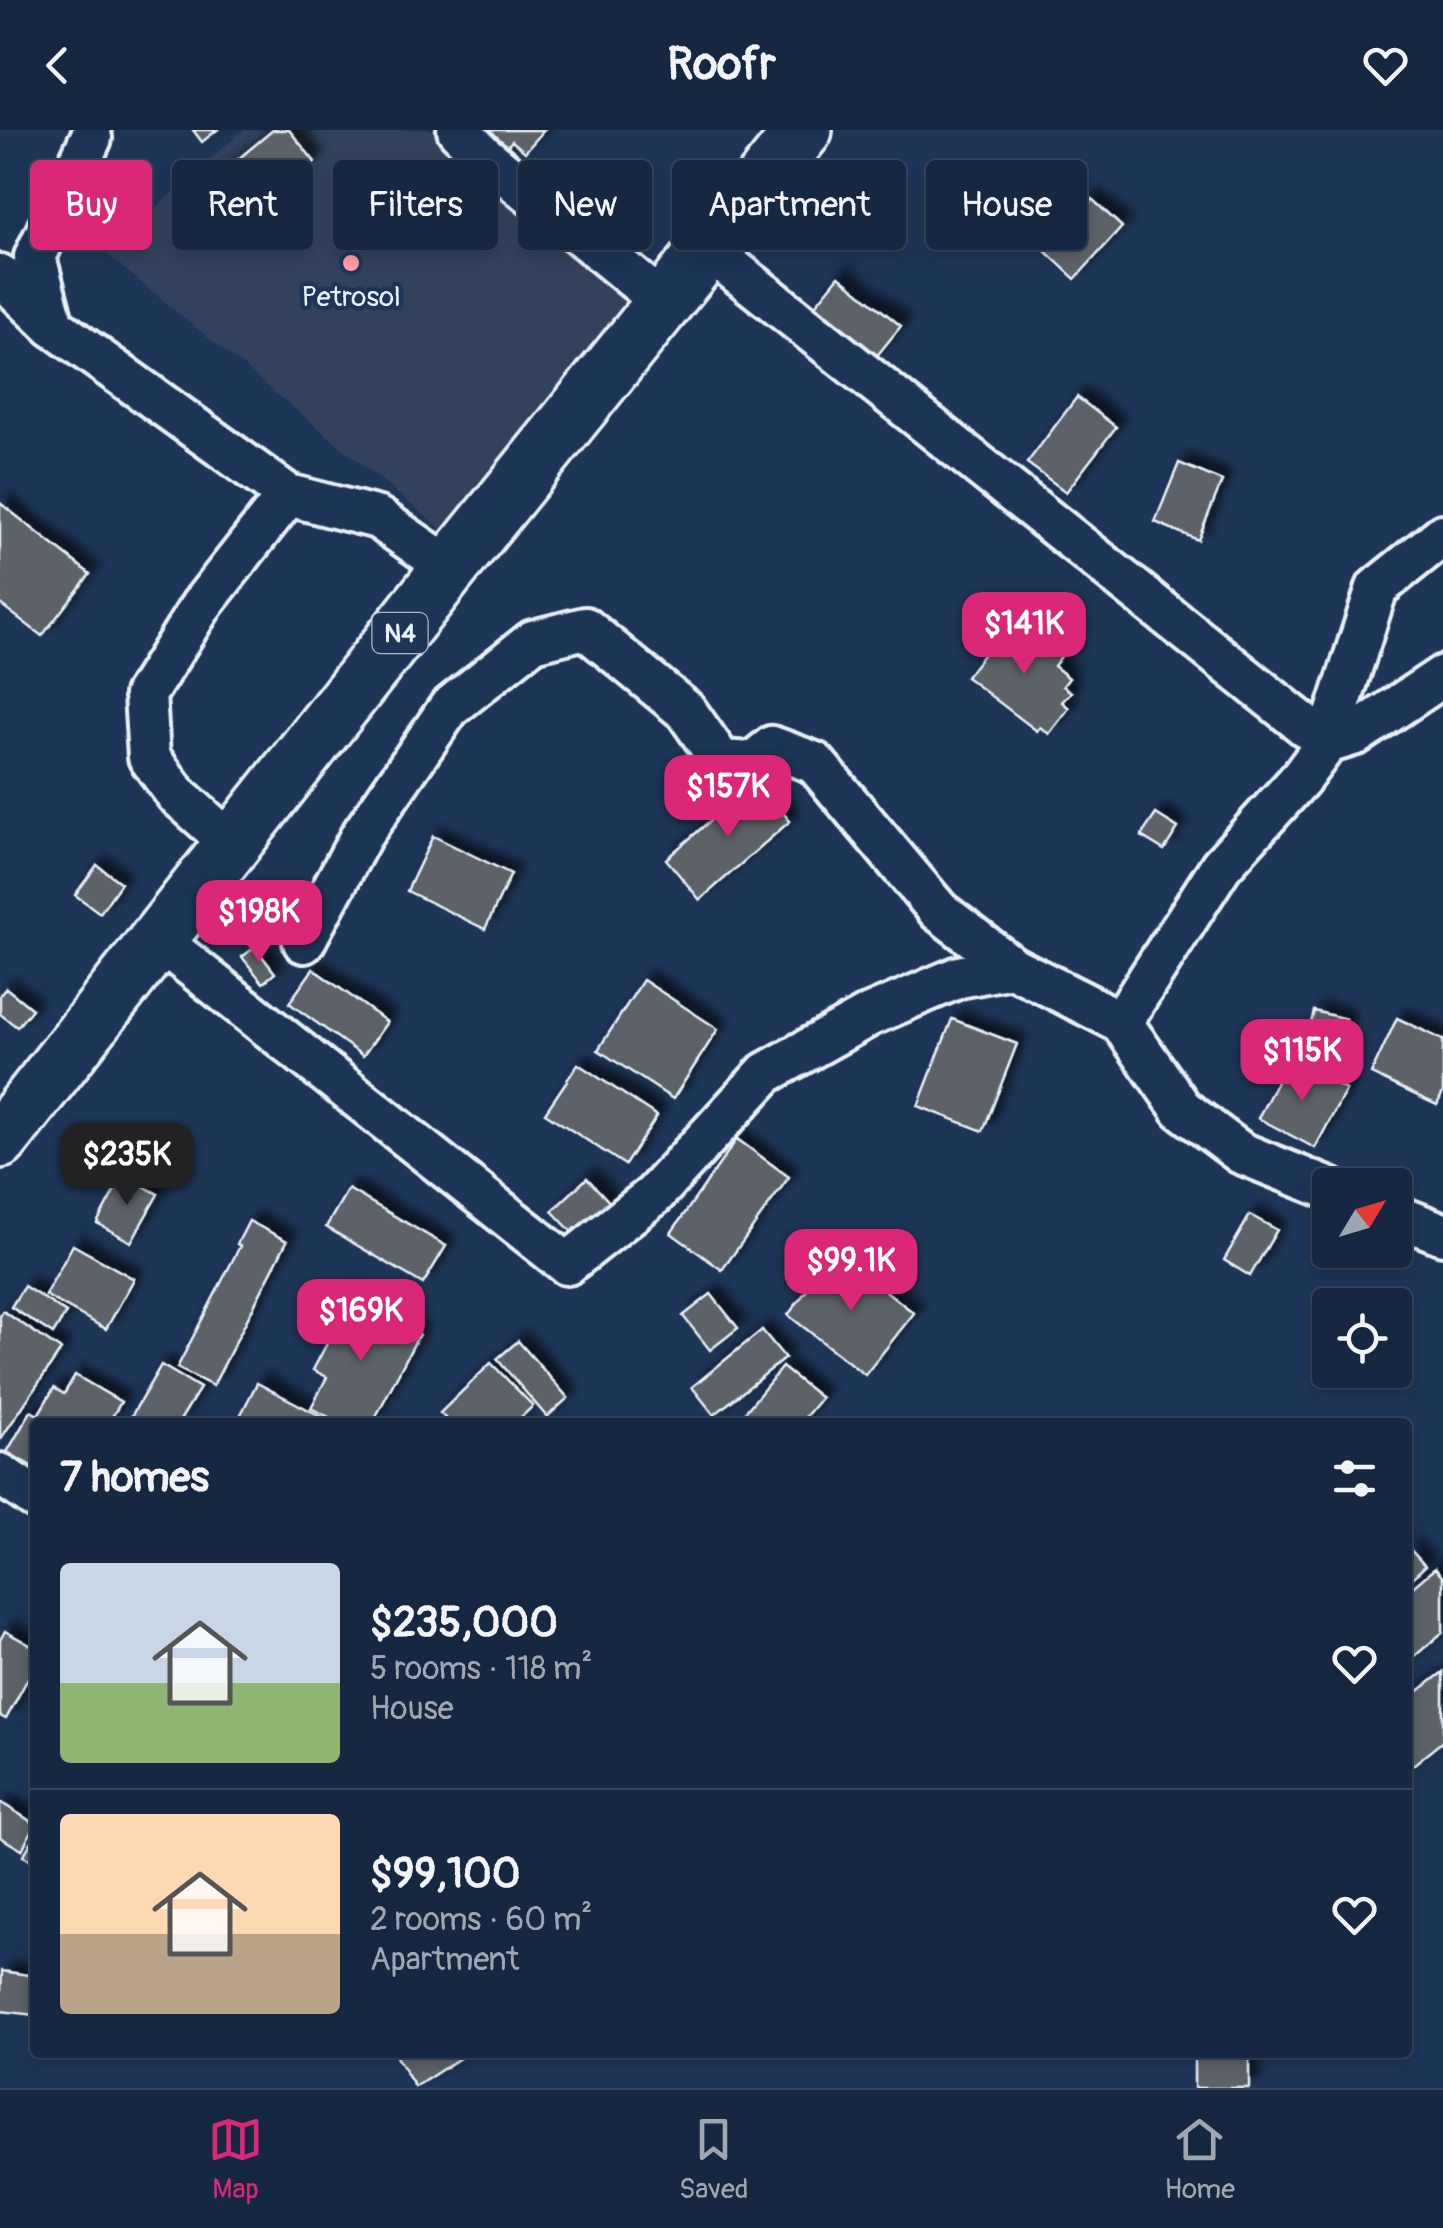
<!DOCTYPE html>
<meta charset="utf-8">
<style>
:root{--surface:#162841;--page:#1f3048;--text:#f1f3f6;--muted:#9ea6b1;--line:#35445a;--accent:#db2777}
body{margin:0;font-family:Pangolin,sans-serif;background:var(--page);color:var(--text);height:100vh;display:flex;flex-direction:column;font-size:38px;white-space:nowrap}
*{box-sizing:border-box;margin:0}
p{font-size:32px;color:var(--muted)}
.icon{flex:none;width:55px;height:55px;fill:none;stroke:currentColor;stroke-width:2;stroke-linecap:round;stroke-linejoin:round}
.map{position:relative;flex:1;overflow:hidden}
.side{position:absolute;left:30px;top:1288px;width:1382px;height:640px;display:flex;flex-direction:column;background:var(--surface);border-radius:10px;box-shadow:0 5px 15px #0003,0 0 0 2px var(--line)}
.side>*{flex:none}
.guide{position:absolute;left:30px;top:30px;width:1385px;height:90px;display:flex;gap:20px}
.needle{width:65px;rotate:52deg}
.fabs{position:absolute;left:1312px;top:1038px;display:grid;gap:20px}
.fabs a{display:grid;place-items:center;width:100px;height:100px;border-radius:10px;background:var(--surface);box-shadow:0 5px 15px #0003,0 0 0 2px var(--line);font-size:50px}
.price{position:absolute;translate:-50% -85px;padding:0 22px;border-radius:20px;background:var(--accent);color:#fff;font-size:32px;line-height:65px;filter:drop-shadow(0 2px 5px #0008)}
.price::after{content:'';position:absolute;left:50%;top:60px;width:30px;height:22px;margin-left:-15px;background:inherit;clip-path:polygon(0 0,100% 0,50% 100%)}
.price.current{background:#222;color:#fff}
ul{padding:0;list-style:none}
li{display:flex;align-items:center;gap:30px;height:250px;padding:0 30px}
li+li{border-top:2px solid var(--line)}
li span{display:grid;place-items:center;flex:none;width:280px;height:200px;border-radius:10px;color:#555}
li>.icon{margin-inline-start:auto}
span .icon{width:120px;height:120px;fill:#fffc;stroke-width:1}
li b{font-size:42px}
h2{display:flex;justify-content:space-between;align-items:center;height:120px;padding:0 30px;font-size:42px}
.pill{padding:0 35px;border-radius:10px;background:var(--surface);box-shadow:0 5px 15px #0003,0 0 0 2px var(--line);font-size:35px;line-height:90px}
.pill.current{background:var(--accent);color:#fff}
header{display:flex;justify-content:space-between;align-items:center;height:130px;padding:0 30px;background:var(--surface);font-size:45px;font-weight:700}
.tabs{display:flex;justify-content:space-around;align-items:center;height:140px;border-top:2px solid var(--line);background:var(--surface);font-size:28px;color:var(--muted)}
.tabs a{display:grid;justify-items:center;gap:5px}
.tabs .current{color:var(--accent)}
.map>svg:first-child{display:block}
.built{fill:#30425c}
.building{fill:#5b6267;stroke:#e8f1f8;stroke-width:2.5;filter:url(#shadow)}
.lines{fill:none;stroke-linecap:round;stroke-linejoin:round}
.minor-casing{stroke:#e8f1f8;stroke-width:48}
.highway-casing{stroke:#e8f1f8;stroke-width:62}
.minor{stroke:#1d3557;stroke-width:40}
.highway{stroke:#1d3557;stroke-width:55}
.poi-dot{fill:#ff9aa2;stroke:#1d3557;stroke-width:4}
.labels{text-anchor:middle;stroke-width:9;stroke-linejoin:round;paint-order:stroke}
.shield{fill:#1d3557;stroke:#abb9c8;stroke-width:2.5}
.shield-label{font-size:25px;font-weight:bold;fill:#e8f1f8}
.poi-label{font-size:28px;fill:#e8f1f8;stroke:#1d3557}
</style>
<header><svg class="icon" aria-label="back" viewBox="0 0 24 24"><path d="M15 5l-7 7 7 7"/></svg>Roofr<svg class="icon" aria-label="heart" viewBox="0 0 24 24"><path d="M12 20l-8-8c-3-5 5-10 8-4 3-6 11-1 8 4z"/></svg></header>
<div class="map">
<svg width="1443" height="1958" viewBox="0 0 1443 1958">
<defs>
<filter id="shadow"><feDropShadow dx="9" dy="-9" stdDeviation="5" flood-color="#0009"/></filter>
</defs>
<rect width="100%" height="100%" fill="#1d3557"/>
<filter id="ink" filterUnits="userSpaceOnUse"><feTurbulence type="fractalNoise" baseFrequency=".01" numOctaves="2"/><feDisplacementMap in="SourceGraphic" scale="20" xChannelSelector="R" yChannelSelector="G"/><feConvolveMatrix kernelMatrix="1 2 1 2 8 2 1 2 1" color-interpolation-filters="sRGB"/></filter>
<g filter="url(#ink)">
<path class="built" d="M243,0H436L640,173L447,404L105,123Z"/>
<g class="building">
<path d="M193,0H217L202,12Z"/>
<path d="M273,0H289L315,32L227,105L195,65Z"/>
<path d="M463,0H544L525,22L512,11L495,29Z"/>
<path d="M1092,69L1122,97L1075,149L1045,121Z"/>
<path d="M839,146L901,196L875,228L813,178Z"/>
<path d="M1077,267L1116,297L1066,362L1027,333Z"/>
<path d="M1179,333L1222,351L1198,410L1155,392Z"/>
<path d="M0,373L90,444L42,506L0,474Z"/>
<path d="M1012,487L1062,525L1054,536L1069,548L1063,556L1071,562L1062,572L1069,578L1049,604L1040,597L1037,601L966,547Z"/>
<path d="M756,651L790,691L700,770L666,729Z"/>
<path d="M1156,684L1178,698L1164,720L1141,706Z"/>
<path d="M433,706L511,744L485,799L407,761Z"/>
<path d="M97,735L121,753L100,783L75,765Z"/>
<path d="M255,817L275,843L263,853L242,827Z"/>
<path d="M313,839L387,892L363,926L289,873Z"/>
<path d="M643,850L718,899L673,969L598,920Z"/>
<path d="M6,858L32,879L17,897L0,884V865Z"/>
<path d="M1314,881L1346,889L1337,927L1304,920Z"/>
<path d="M1397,888L1443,910V962L1437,975L1371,944Z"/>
<path d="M952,889L1017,914L983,1001L918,976Z"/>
<path d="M1289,929L1346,960L1315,1018L1258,988Z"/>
<path d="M578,934L657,986L625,1035L545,983Z"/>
<path d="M737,1009L789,1047L722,1140L671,1103Z"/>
<path d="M123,1045L158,1064L131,1112L97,1093Z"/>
<path d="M587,1048L611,1074L577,1107L552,1081Z"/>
<path d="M348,1059L446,1116L423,1154L326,1097Z"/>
<path d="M1250,1085L1277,1100L1250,1146L1224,1130Z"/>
<path d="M249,1091L287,1111L213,1256L177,1238L240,1116L237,1114Z"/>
<path d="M73,1115L134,1149L106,1199L45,1165Z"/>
<path d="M836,1122L914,1183L865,1245L788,1185Z"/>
<path d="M24,1156L66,1183L53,1204L11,1177Z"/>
<path d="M711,1164L738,1198L710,1220L683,1186Z"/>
<path d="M351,1168L419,1204L373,1292H339L311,1278L327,1247L313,1240Z"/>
<path d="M3,1181L61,1220L0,1310V1186Z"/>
<path d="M762,1200L785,1228L714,1285L692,1257Z"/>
<path d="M518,1211L568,1268L547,1287L497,1229Z"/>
<path d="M491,1233L533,1276L516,1292H449L440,1283Z"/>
<path d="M161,1235L200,1258L179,1292H132L129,1290Z"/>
<path d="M782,1237L821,1268L801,1292H737Z"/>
<path d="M75,1245L121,1272L109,1292H35V1338L7,1322L31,1281L38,1285L54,1258L64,1264Z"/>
<path d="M257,1253L332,1292H237Z"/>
<path d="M1408,1417L1425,1436L1408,1452Z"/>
<path d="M1435,1438L1443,1448V1502L1408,1532V1461Z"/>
<path d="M5,1501L35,1518V1535L6,1589L0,1586V1510Z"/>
<path d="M1443,1542V1611L1408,1639V1569Z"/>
<path d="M0,1672L35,1694L22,1720L0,1707Z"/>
<path d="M35,1706V1732L23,1726Z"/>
<path d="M2,1841L35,1846V1885L0,1881Z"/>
<path d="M393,1922H469L415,1957Z"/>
<rect x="1194" y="1922" width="55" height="36"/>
</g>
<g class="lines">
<defs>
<g id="minor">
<path d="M458,0L483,25L665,174"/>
<path d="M708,119L1327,613L1356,604L1443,546"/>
<path d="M0,145L53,196L288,365L378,388L450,438"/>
<path d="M53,196L35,127L91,8"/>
<path d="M234,716L176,664L149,627L145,565L202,474L288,365"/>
<path d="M160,811L567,1134L654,1065L766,943L870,885L959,847L1012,837L1121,892L1182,979L1241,1023L1330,1059"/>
<path d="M304,812L361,706L449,578L533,511L585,498L686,581L721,631L752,633L772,617L815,633L939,781L1012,837"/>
<path d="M1121,892L1221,736L1301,648L1327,613L1377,458L1443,405"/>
<path d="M1395,1085L1443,1104"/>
<path d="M0,1344L35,1368"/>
</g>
<path id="highway" d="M0,1010L450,438L804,0"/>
</defs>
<use href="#minor" class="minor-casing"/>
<use href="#highway" class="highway-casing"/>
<use href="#minor" class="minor"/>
<use href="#highway" class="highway"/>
</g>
</g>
<circle class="poi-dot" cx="351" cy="133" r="10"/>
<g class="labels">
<rect class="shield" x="372.5" y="483" width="55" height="40" rx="8"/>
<g class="shield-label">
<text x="400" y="512">N4</text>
</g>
<g class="poi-label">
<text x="351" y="176">Petrosol</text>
</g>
</g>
</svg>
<div class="fabs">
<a><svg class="needle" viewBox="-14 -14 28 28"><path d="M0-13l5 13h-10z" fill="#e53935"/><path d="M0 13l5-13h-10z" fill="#9ea6b1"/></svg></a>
<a><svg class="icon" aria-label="locate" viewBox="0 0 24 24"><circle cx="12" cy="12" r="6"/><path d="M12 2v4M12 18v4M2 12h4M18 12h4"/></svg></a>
</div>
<b class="price" style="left:1024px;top:547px">$141K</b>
<b class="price" style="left:728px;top:710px">$157K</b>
<b class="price" style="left:259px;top:835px">$198K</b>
<b class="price" style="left:1302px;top:974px">$115K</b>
<b class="price current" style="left:127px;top:1078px">$235K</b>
<b class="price" style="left:851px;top:1184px">$99.1K</b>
<b class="price" style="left:361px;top:1234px">$169K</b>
<div class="guide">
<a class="pill current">Buy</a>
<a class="pill">Rent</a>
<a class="pill">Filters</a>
<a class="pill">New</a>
<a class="pill">Apartment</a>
<a class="pill">House</a>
</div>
<section class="side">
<h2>7 homes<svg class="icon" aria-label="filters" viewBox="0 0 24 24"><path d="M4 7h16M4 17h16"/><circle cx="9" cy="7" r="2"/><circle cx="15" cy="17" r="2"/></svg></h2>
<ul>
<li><span style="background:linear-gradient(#c9d6e8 60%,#8fb573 0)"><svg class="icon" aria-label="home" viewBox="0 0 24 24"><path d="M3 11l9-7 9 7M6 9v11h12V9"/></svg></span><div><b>$235,000</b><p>5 rooms · 118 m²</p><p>House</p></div><svg class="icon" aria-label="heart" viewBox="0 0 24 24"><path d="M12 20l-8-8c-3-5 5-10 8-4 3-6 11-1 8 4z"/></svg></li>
<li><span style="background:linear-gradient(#ffd9b3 60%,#b9a48a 0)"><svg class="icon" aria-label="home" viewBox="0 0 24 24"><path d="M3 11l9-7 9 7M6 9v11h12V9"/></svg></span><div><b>$99,100</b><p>2 rooms · 60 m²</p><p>Apartment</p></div><svg class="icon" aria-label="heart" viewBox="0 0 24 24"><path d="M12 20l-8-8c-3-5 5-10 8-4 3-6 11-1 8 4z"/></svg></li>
</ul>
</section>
</div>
<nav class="tabs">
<a class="current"><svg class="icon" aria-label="map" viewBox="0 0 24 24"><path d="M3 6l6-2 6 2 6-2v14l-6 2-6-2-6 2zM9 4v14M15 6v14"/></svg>Map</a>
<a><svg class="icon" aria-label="saved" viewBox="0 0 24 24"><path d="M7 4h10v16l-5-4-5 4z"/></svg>Saved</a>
<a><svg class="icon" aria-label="home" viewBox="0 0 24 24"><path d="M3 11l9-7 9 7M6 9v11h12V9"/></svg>Home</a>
</nav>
